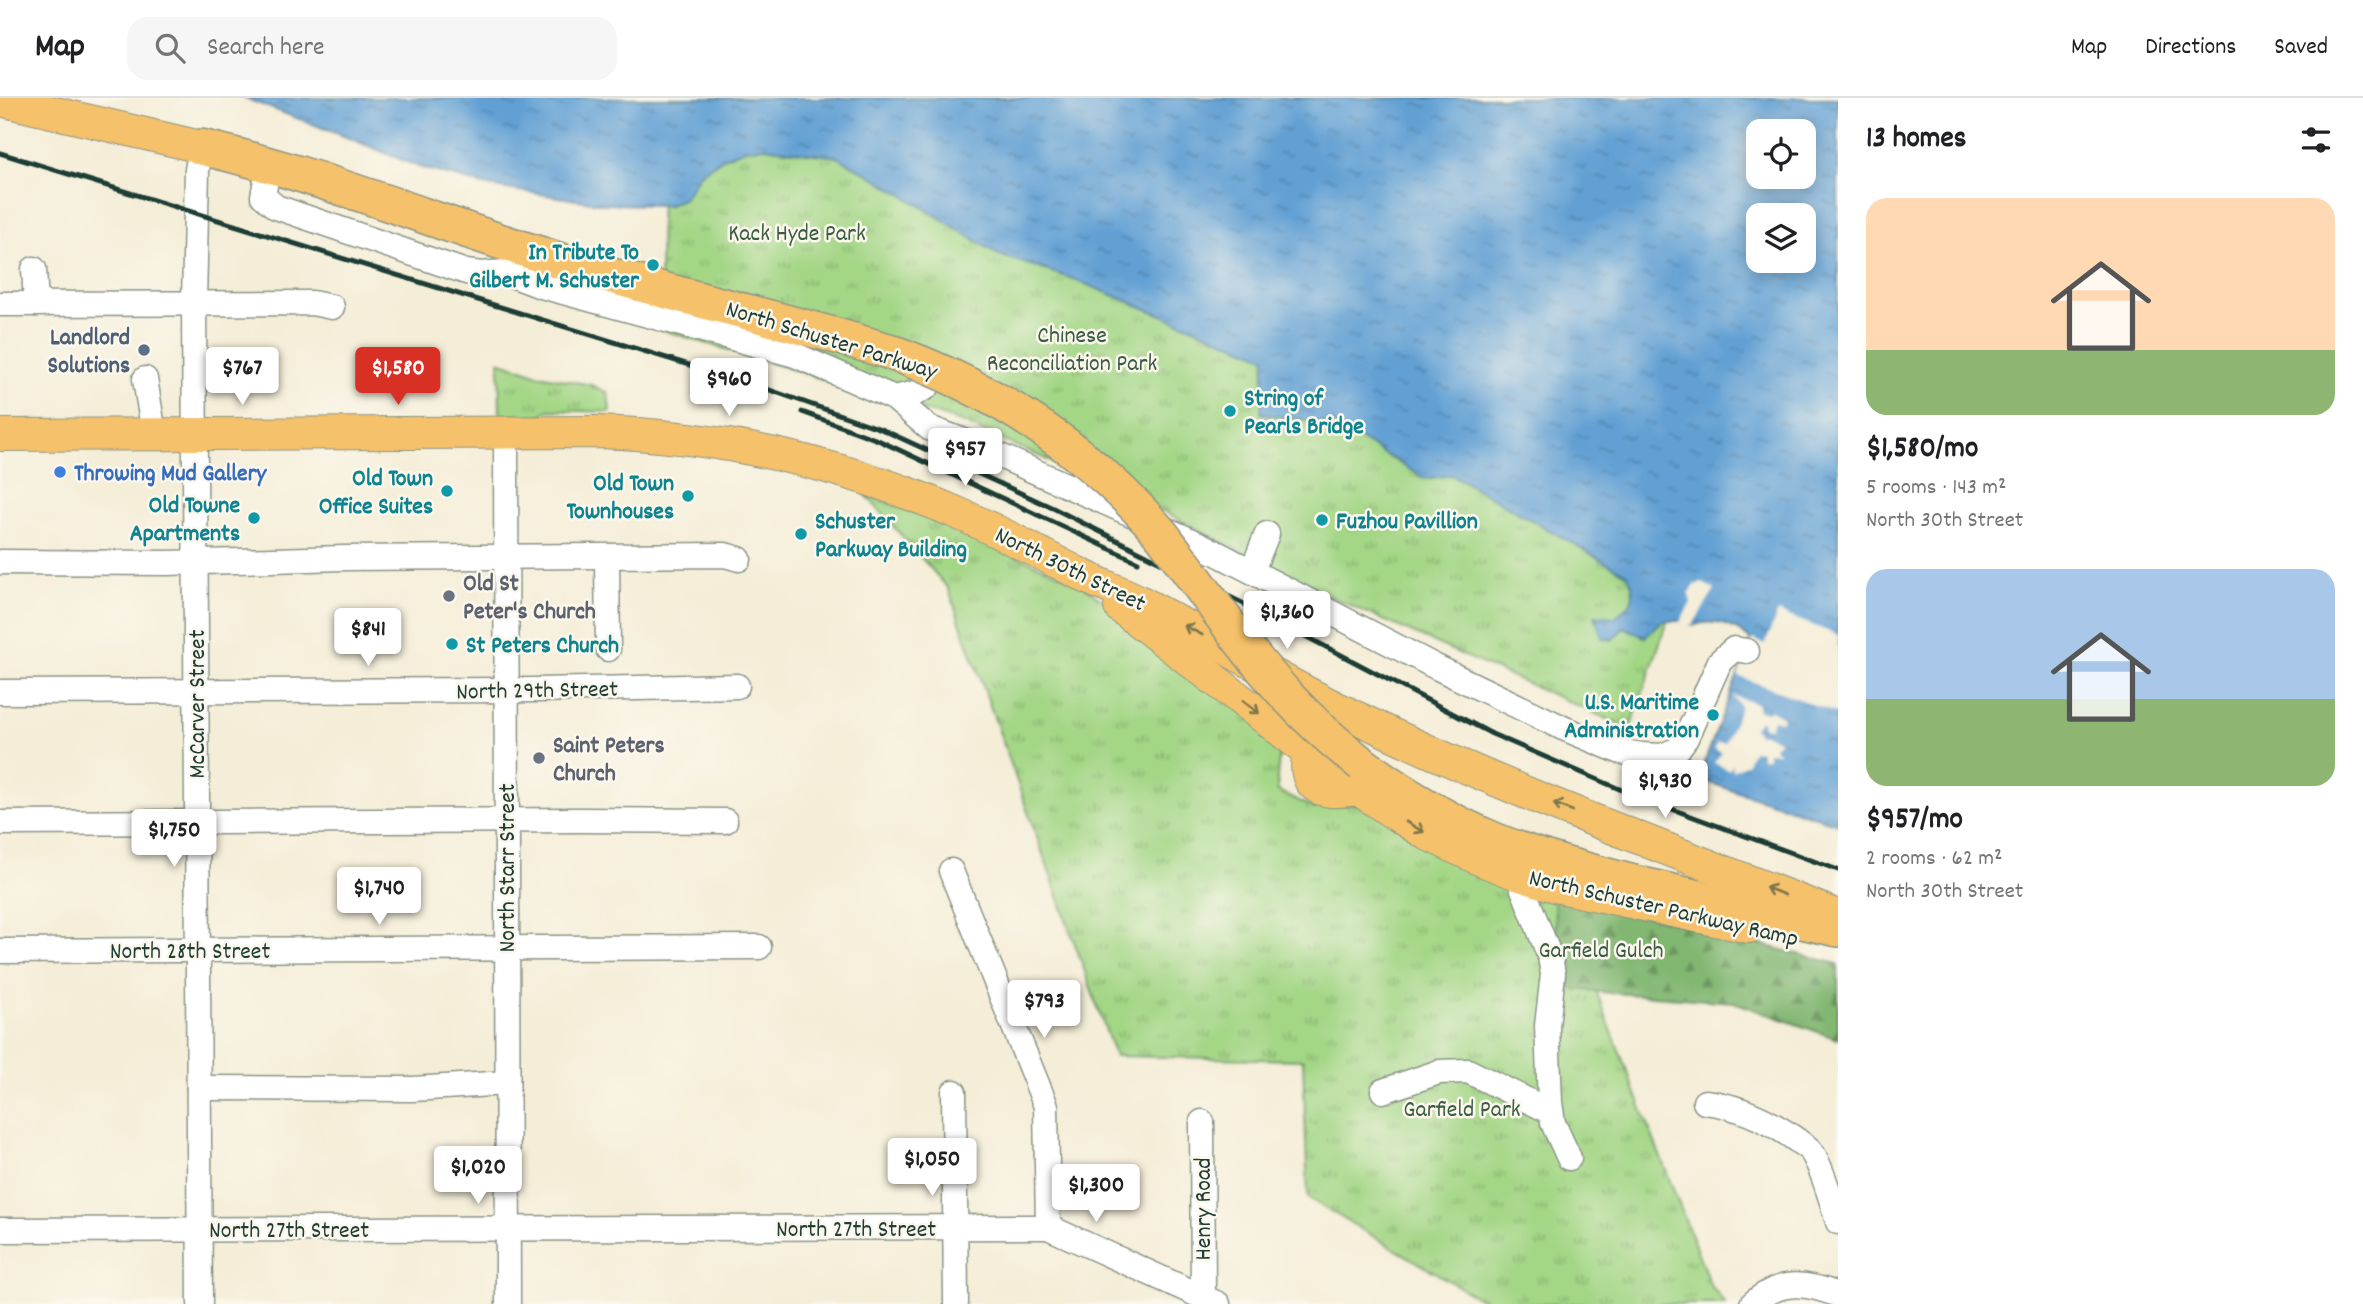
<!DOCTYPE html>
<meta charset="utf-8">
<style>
:root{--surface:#fff;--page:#f6f6f6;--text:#202124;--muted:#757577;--line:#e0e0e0;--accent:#d93025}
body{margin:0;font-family:Dekko,sans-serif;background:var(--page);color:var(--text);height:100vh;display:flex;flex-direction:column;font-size:26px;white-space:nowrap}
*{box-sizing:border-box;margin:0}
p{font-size:23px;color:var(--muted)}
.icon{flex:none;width:38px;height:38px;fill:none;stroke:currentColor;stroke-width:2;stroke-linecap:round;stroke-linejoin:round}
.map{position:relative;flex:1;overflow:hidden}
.side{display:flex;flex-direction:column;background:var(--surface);width:525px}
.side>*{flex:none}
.tools{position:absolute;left:1746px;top:21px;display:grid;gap:14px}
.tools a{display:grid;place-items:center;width:70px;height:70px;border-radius:14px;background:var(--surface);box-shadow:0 4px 18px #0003;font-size:35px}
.price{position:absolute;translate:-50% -60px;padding:0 16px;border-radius:7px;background:#fff;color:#222;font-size:23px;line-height:46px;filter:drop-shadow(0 2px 4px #0008)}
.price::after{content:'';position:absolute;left:50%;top:42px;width:21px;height:16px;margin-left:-10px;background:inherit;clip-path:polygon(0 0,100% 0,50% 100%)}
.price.on{background:var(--accent);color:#fff}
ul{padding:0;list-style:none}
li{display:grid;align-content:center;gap:14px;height:371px;padding:0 28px}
li span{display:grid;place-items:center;height:217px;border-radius:21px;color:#555}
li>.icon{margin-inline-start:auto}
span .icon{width:126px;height:126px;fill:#fffc;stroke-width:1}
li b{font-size:30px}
h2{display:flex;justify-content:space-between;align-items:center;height:84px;padding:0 28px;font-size:30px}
header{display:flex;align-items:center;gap:42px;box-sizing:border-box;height:98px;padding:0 35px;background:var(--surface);border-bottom:2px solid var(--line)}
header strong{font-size:33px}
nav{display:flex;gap:38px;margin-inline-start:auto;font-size:24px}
.search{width:490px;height:63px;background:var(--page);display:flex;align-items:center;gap:18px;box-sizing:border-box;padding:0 24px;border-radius:21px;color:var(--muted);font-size:26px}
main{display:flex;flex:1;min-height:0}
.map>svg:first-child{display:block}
.forest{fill:url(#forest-firs);stroke:#507a53;stroke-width:2}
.park{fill:url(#park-tufts);stroke:#618a5c;stroke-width:2}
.water{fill:url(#water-ripples);stroke:#406e84;stroke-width:2;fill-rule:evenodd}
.pier{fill:#f4edd7}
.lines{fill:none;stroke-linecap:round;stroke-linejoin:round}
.minor-casing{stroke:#8a9586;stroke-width:27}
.major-casing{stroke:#8a9586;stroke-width:34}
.highway-casing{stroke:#8a9586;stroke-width:38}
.minor{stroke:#fff;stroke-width:24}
.major{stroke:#f5c16b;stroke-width:32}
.highway{stroke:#f5c16b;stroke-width:35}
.rail{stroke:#1f3d34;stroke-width:5}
.highway-bridge-casing{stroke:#8a9586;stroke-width:38;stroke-linecap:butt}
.highway-bridge{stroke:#f5c16b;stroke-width:35}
.oneway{stroke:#7f784d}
.culture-dot{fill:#0f9aa8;stroke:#fbf7ec;stroke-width:2.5}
.service-dot{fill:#5c6f8a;stroke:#fbf7ec;stroke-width:2.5}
.shop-dot{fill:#3f7fe0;stroke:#fbf7ec;stroke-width:2.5}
.worship-dot{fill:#6b7280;stroke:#fbf7ec;stroke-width:2.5}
.labels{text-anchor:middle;stroke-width:5;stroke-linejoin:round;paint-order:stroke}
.park-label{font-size:24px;fill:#395c44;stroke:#fbf7ec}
.culture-label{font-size:24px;font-weight:bold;fill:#0d838f;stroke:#fbf7ec;text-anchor:end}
.service-label{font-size:24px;font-weight:bold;fill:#4e5e75;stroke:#fbf7ec;text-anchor:end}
.street-label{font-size:24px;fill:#1f3d34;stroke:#fbf7ec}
.shop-label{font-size:24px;font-weight:bold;fill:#366cbe;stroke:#fbf7ec;text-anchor:start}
.worship-label{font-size:24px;font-weight:bold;fill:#5b616d;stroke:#fbf7ec;text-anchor:start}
</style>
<header>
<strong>Map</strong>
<div class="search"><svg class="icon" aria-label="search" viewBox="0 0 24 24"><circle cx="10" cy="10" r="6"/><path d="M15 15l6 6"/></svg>Search here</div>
<nav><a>Map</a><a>Directions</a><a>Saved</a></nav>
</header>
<main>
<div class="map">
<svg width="1838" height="1206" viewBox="0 0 1838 1206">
<defs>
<pattern id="forest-firs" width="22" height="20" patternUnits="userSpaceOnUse" patternTransform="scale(1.75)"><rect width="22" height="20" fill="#82b772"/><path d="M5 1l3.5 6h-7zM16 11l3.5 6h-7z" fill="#6a965e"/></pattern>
<pattern id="park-tufts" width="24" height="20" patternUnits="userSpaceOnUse" patternTransform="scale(1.75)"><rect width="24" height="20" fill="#a3d685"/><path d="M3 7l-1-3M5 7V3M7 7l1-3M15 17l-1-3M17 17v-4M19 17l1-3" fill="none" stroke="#84af6e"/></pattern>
<pattern id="water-ripples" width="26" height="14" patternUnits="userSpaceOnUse" patternTransform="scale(1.75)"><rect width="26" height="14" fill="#62a0d4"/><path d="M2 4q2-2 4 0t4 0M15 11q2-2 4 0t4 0" fill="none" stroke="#5084ad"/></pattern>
</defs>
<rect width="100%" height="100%" fill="#fbf7ec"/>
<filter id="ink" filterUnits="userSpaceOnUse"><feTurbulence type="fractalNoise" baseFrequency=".0143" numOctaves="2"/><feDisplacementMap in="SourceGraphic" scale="14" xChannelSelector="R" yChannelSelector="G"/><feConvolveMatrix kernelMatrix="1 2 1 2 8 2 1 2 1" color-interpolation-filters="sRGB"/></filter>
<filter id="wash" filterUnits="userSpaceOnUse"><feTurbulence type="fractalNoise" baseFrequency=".00686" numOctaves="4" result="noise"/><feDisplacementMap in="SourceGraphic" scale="28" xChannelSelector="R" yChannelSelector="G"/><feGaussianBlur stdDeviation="1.57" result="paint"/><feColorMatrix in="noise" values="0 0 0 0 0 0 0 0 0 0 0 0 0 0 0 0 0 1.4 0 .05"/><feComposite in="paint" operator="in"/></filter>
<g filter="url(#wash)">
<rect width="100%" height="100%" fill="#f4edd7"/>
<path class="forest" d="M1553,794L1838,866V941L1734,904L1560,891Z"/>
<g class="park">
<path d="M661,0H822L1681,484L1630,631L1318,493L1151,407L959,323L660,231Z"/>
<path d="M499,263L539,277L591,287L608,295L610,314L548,312L541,318H503L500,314Z"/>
<path d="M865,396L935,423L1078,484L1233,599L1280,650L1277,680L1278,693L1314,710L1361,705L1553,794L1560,890L1596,893L1710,1186L1725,1206H1483L1482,1202L1308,1100L1303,962L1115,958L948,490Z"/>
</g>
<path class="water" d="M244,0H1838V726L1698,681L1751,542C1734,526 1713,520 1692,528L1681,523H1662L1645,539L1624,529L1612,542L1602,540L1595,517L1615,519C1633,505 1638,500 1628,477L1452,377L1425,381L1335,326L1261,316L1265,259L1073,181L999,157L882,84L837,59L764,49L745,51L723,60L701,75L684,100L669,107L604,106L488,88L419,69L354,42ZM1759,33H1804V79H1759ZM1759,117H1804V163H1759Z"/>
<g class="pier">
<path d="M1701,484L1715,492L1692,528L1678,527L1691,505L1689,496L1696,486L1698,487Z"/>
<path d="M1778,514L1838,537V616L1738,578L1752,541L1765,546Z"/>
<path d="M1732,598L1758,606V613L1767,614L1770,612L1783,619L1781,623L1773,621L1770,630L1764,629L1761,622L1754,629L1758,636H1766L1780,643L1773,649L1779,655L1768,654V660H1761V653L1754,652L1749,659L1747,666L1733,673V667L1729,672L1714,665L1721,655L1715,651L1717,645H1725L1738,616L1740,607Z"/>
</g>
</g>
<g filter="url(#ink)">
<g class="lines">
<defs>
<g id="minor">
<path d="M269,66L263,98L276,109L466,174L481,176L504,174L541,188L795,257L894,300L916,295L927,289"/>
<path d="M34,171L36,206"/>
<path d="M0,206L312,205L332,209"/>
<path d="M145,281L154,336"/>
<path d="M894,300L929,330L980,349L1201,447L1436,569L1563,630L1621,654L1642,657L1662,658L1678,651L1686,640L1720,563L1734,551L1747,553"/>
<path d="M506,334L508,1206"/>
<path d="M607,459L608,551"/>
<path d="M0,464L167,465L344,460L725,457L739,461"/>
<path d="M1252,473L1267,436"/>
<path d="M0,594L537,592L737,588"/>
<path d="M0,725L578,722L725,723"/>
<path d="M951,773L1046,1008L1048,1129"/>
<path d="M1517,776L1550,859L1553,876L1547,928L1550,1004L1553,1025L1569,1060"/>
<path d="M0,853L759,849"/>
<path d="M199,990L413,991L507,985"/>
<path d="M1383,993L1439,974L1468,973L1551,1014"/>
<path d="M954,994L956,1206"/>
<path d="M1705,1004C1740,1008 1769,1022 1798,1043C1801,1046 1808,1049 1811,1053C1821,1066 1833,1107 1838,1124"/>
<path d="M1202,1024L1203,1198"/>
<path d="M0,1132L1048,1129L1218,1206"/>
<path d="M200,1206L194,204L197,72L201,49"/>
<path d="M1752,1206C1780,1181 1806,1184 1838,1197"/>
</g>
<g id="major">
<path d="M0,2L201,49"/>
<path d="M0,337L598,334C724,338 848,367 964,418C1003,435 1040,456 1078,475C1098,486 1119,493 1139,503C1205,537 1268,576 1335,609C1497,689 1669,751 1838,818"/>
<path d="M1120,509L1348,684L1393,715L1425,735L1479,761L1517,776L1555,788L1749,829"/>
<path d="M1312,645C1305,664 1302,691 1330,693C1339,694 1350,692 1359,691"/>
</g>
<g id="highway">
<path d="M201,49C321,77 437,125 555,161C665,196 778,219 888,253"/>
<path d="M1362,666C1404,697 1448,723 1496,743C1541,761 1588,773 1634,785C1702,801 1770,816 1838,831"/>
</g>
</defs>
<use href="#minor" class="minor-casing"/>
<use href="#major" class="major-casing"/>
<use href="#highway" class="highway-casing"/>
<use href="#minor" class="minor"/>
<use href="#major" class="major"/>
<use href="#highway" class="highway"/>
<g class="rail">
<path d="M0,55L764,290L881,331L1053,410L1244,506L1492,636L1631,696L1838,772"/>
<path d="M802,314L878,342L1138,464"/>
</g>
<defs>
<path id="highway-bridge" d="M888,253C994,291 1088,351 1162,437C1203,490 1241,548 1287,598C1310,623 1335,645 1362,666"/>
</defs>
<use href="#highway-bridge" class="highway-bridge-casing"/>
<use href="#highway-bridge" class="highway-bridge"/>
</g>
<defs><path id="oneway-shaft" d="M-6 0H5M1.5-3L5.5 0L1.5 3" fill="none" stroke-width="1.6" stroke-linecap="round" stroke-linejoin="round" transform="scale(1.75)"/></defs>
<g class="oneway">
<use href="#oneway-shaft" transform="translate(1193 532) rotate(-152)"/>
<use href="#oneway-shaft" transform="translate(1251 609) rotate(38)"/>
<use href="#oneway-shaft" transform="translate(1563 709) rotate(-158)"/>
<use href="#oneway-shaft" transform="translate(1415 729) rotate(30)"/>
<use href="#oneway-shaft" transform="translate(1775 793) rotate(-158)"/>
</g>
</g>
<g class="culture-dot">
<circle cx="653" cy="167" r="7"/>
<circle cx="1230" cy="313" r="7"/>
<circle cx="447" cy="393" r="7"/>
<circle cx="688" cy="398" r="7"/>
<circle cx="254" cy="420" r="7"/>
<circle cx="1322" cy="422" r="7"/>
<circle cx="801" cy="436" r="7"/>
<circle cx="452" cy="546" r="7"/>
<circle cx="1713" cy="617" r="7"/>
</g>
<circle class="service-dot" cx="144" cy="252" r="7"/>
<circle class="shop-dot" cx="60" cy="374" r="7"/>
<g class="worship-dot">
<circle cx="449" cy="498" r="7"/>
<circle cx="539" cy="660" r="7"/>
</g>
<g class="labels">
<g class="park-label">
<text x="797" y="142">Kack Hyde Park</text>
<text x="1072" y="244">Chinese<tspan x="1072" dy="28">Reconciliation Park</tspan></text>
<text x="1601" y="859">Garfield Gulch</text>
<text x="1462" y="1018">Garfield Park</text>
</g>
<g class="culture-label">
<text x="639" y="161">In Tribute To<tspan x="639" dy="28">Gilbert M. Schuster</tspan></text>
<text x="1244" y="307" text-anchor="start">String of<tspan x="1244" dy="28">Pearls Bridge</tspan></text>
<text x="433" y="387">Old Town<tspan x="433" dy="28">Office Suites</tspan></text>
<text x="674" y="392">Old Town<tspan x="674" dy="28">Townhouses</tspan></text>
<text x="240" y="414">Old Towne<tspan x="240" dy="28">Apartments</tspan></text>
<text x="815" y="430" text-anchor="start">Schuster<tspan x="815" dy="28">Parkway Building</tspan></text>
<text x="1336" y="430" text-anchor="start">Fuzhou Pavillion</text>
<text x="466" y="554" text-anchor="start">St Peters Church</text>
<text x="1699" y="611">U.S. Maritime<tspan x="1699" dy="28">Administration</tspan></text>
</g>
<g class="service-label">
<text x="130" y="246">Landlord<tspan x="130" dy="28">Solutions</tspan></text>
</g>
<g class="street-label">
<text transform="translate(832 241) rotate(17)" y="8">North Schuster Parkway</text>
<text transform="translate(1071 470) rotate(26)" y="8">North 30th Street</text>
<text transform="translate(537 591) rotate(-1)" y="8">North 29th Street</text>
<text transform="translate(196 606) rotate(-90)" y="8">McCarver Street</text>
<text transform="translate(506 770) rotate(-90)" y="8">North Starr Street</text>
<text transform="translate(1664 809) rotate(13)" y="8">North Schuster Parkway Ramp</text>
<text x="190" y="860">North 28th Street</text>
<text transform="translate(1202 1111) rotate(-90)" y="8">Henry Road</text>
<text x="856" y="1138">North 27th Street</text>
<text x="289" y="1139">North 27th Street</text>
</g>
<g class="shop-label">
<text x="74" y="382">Throwing Mud Gallery</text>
</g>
<g class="worship-label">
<text x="463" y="492">Old St<tspan x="463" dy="28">Peter's Church</tspan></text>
<text x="553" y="654">Saint Peters<tspan x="553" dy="28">Church</tspan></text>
</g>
</g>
</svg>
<div class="tools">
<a><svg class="icon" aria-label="locate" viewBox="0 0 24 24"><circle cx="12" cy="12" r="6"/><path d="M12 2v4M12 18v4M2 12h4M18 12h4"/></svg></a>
<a><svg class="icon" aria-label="layers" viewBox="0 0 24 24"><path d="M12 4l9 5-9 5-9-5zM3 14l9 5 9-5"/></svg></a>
</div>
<b class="price" style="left:242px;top:309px">$767</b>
<b class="price on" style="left:398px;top:309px">$1,580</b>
<b class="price" style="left:729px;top:320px">$960</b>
<b class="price" style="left:965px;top:390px">$957</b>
<b class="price" style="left:1287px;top:553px">$1,360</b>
<b class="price" style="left:368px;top:570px">$841</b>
<b class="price" style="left:1665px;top:722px">$1,930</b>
<b class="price" style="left:174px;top:771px">$1,750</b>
<b class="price" style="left:379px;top:829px">$1,740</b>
<b class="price" style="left:1044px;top:942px">$793</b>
<b class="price" style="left:932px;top:1100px">$1,050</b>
<b class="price" style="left:478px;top:1108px">$1,020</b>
<b class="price" style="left:1096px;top:1126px">$1,300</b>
</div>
<section class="side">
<h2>13 homes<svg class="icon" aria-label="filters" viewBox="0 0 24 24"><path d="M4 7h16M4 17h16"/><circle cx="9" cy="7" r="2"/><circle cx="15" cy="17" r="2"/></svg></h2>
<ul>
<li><span style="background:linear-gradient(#ffd9b3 70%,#8fb573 0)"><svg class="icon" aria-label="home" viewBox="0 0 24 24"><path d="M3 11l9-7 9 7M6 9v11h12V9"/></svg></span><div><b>$1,580/mo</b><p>5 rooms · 143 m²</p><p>North 30th Street</p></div></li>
<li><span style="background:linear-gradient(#a9c7e8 60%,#8fb573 0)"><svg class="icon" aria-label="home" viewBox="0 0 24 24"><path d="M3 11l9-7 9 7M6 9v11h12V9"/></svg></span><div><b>$957/mo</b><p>2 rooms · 62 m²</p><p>North 30th Street</p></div></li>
</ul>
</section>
</main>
